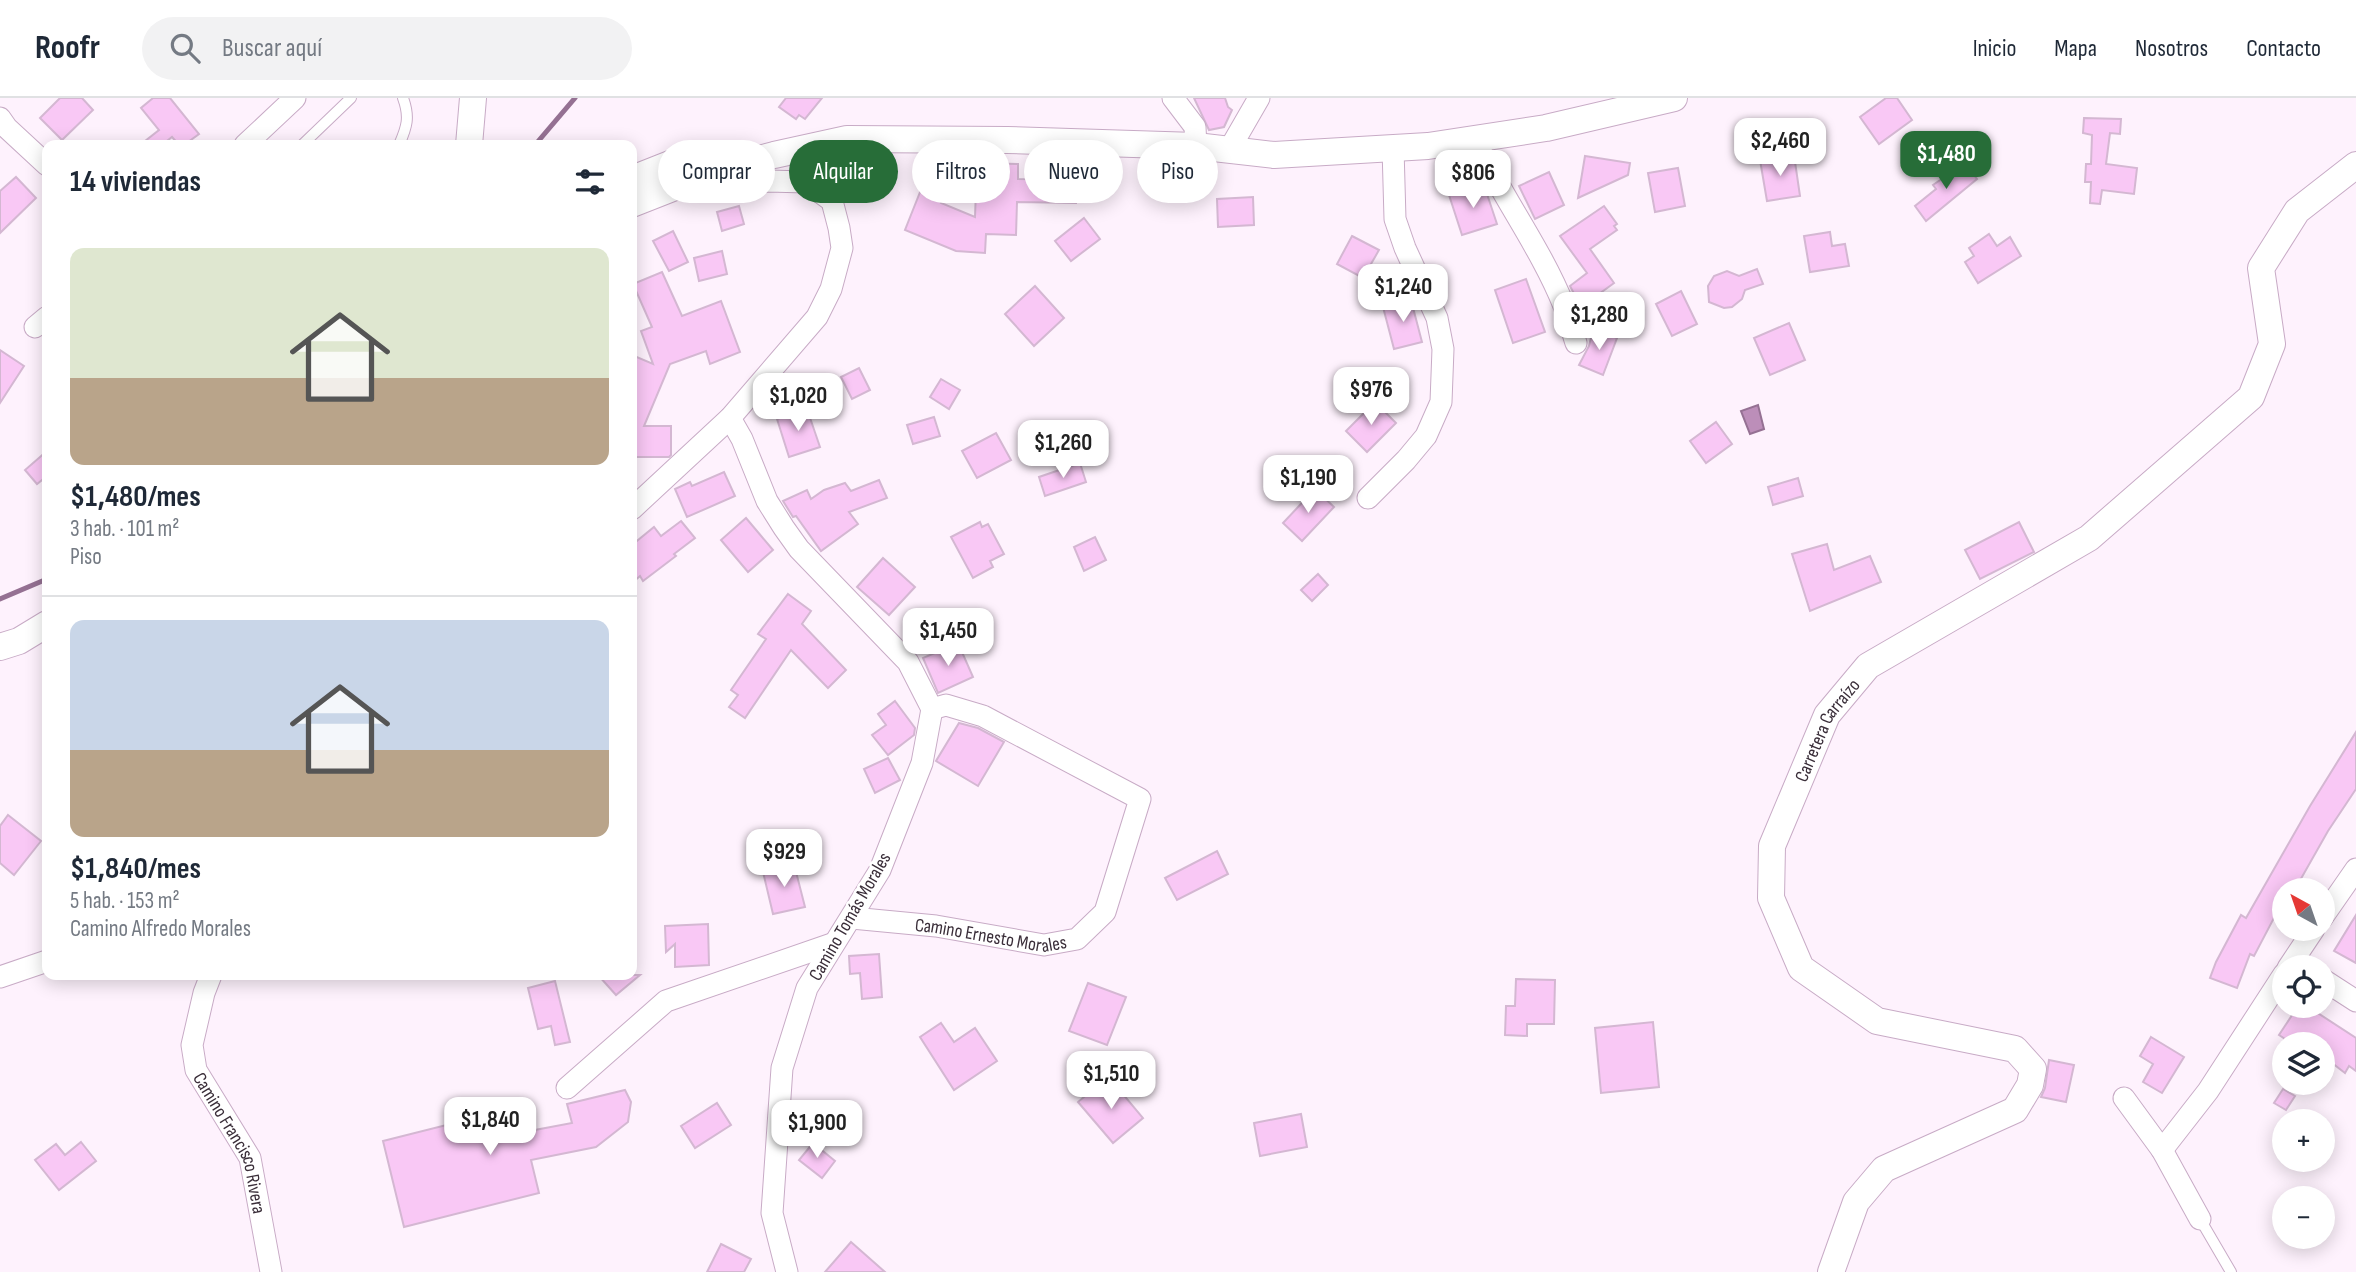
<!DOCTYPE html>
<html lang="es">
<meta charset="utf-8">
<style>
:root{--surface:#fff;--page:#f2f2f3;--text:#1f2937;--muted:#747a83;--line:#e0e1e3;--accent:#276d38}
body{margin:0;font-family:"Sofia Sans Condensed",sans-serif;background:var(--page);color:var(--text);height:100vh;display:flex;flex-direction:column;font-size:26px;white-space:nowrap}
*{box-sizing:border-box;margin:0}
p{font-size:23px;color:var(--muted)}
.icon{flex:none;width:38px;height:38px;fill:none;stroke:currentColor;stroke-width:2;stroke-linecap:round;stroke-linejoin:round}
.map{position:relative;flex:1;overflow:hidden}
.panel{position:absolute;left:42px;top:42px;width:595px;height:840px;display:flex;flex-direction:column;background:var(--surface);border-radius:14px;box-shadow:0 4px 18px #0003}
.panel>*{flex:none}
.guide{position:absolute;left:658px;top:42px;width:665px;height:63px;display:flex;gap:14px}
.needle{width:46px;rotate:320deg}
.tools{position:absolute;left:2272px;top:780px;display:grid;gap:14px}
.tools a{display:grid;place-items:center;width:63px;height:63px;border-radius:50%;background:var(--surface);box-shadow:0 4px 18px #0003;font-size:35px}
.price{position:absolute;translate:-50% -60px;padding:0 16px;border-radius:14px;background:#fff;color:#222;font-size:23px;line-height:46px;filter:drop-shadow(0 2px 4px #0008)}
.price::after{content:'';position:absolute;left:50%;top:42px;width:21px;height:16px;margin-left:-10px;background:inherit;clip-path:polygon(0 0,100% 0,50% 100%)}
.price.active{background:var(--accent);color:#fff}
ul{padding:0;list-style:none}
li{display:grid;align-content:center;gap:14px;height:371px;padding:0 28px}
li+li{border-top:2px solid var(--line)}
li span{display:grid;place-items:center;height:217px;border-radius:14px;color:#555}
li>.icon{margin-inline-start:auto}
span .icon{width:126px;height:126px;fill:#fffc;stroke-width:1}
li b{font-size:30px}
h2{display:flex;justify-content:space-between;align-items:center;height:84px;padding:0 28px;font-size:30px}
.pill{padding:0 24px;border-radius:32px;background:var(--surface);box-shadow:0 4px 18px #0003;font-size:24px;line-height:63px}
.pill.active{background:var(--accent);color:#fff}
header{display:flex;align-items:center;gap:42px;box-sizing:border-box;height:98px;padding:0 35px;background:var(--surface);border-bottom:2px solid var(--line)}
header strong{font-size:33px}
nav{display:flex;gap:38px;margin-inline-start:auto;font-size:24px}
.search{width:490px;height:63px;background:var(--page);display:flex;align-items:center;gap:18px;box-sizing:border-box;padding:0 24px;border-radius:38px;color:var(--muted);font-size:26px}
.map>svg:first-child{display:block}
.water{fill:#bc8eb9;stroke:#957193;stroke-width:2}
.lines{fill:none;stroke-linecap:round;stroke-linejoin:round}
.stream{stroke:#957193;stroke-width:5}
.building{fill:#f9c8f5;stroke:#d4b7d2;stroke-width:2}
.service-casing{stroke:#c8abc6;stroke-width:12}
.minor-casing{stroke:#c8abc6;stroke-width:23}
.tertiary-casing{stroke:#c8abc6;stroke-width:28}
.service{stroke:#fff;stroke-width:10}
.minor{stroke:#fff;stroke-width:21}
.tertiary{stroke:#fff;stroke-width:26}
.labels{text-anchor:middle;stroke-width:5;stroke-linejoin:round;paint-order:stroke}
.street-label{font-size:19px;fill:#3a2e39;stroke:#fff}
</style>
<header>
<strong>Roofr</strong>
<div class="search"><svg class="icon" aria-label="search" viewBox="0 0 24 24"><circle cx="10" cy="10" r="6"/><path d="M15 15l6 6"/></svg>Buscar aquí</div>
<nav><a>Inicio</a><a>Mapa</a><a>Nosotros</a><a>Contacto</a></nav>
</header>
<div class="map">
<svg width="2356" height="1174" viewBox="0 0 2356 1174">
<rect width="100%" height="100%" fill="#fef2fd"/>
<path class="water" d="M1758,307L1764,331L1750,336L1741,313Z"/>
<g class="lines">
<g class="stream">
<path d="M535,47L575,0"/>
<path d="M0,501L47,481"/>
</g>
</g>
<g class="building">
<path d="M60,0H82L93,12L62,42L40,20Z"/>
<path d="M153,0H170L199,36L184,47H179L172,39L162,47H140L159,32L141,10Z"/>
<path d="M786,0H822L805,21L799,17L796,21L779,9Z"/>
<path d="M1194,0H1225L1228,9L1232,12L1224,29L1209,32Z"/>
<path d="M1886,0H1897L1912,22L1879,46L1860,19Z"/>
<path d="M2084,20L2121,21L2120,36L2110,35L2106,66L2137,70L2134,96L2102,92L2100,106L2090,105L2091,84H2085L2086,66H2091L2092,37L2083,35Z"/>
<path d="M1794,57L1800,98L1767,103L1760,62Z"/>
<path d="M1585,58L1630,65L1628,77L1578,100Z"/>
<path d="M977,65L1018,66V81L1077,82L1076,105L1017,104L1016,137L986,136L985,155L956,153L905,132L930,69L951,77L941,105L975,119Z"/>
<path d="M1965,65L1977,81L1926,123L1915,108L1936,91L1933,87Z"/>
<path d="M1678,70L1685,108L1655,114L1648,75Z"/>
<path d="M1549,74L1564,107L1535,121L1519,88Z"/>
<path d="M16,79L36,100L0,135V93Z"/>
<path d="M1484,87L1497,126L1462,137L1449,97Z"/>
<path d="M1253,99L1254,127L1218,129L1217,101Z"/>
<path d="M739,108L744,126L722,133L717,114Z"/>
<path d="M1604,108L1617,126L1614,128L1617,132L1590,151L1614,185L1581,209L1570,188L1587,175L1560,138Z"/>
<path d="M1084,120L1100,141L1071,163L1055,143Z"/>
<path d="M673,133L688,164L669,173L653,143Z"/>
<path d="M1830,134L1832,148L1845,146L1849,168L1810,174L1804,138Z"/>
<path d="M1989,136L1997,148L2010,139L2021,158L1978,185L1965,164L1974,158L1969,150Z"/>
<path d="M1352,138L1379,152L1363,180L1337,166Z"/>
<path d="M722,153L727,176L699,183L694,160Z"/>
<path d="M1757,171L1763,186L1745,192L1742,201L1732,209L1724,210L1709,204L1708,188L1714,178L1727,173L1739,178Z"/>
<path d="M662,174L682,218L721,203L740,254L710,266L706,253L670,266L644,328H671V357L669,359H632V257L653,266L641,233L652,229L633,186Z"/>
<path d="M1526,181L1545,234L1513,245L1495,192Z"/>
<path d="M1035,188L1064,220L1034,248L1005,216Z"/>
<path d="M1681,193L1697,226L1672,238L1656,206Z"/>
<path d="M1411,202L1422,244L1394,251L1383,209Z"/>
<path d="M1789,225L1805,262L1770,277L1754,240Z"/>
<path d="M1593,231L1617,240L1603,277L1579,267L1589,248Z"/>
<path d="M0,252L24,268L0,305Z"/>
<path d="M859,270L870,292L852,301L841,279Z"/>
<path d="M941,281L960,292L949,311L930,299Z"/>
<path d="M1375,304L1396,325L1367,354L1346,333Z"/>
<path d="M807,311L820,349L789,359L777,321Z"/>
<path d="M934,319L940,338L913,346L907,327Z"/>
<path d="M1716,324L1732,346L1706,365L1690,343Z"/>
<path d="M996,335L1011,362L977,380L962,353Z"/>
<path d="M47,353V378L37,386L25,372Z"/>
<path d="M1080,365L1086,384L1045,398L1039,379Z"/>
<path d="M724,374L735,398L687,419L675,391L690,384L692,388Z"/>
<path d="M1798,380L1803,398L1773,407L1768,389Z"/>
<path d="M879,382L887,400L849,414L858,426L821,453L796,418L793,419L783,403L807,392L811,401L824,392L845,385L851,393Z"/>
<path d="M1315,391L1334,409L1302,443L1283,425Z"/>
<path d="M746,420L773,452L748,474L721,442Z"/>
<path d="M681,423L695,440L674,456L676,458L643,483L640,478L632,485V447L654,429L661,438Z"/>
<path d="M980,424L982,429L988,426L1004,456L990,463L993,469L973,480L951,439Z"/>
<path d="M2019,424L2034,454L1980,481L1965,452Z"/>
<path d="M1095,439L1106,462L1084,473L1074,449Z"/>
<path d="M1827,446L1834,472L1870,458L1881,484L1810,513L1792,456Z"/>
<path d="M883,460L915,489L889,517L857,489Z"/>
<path d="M1318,476L1328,487L1312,503L1301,492Z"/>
<path d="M788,496L811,513L802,526L846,572L828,590L791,552L745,620L729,609L738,597L731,592L766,541L758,536Z"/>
<path d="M958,545L973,579L938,595L923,560Z"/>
<path d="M895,603L915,630L914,637L888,657L872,637L886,627L878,616Z"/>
<path d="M959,625L978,630L1004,644L978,688L936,663Z"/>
<path d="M2356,634V691L2328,733L2294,793H2284V820L2276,816L2254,858L2250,856L2237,890L2210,880L2216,864L2241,817L2246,820L2310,708Z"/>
<path d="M888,660L900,682L875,695L864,671Z"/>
<path d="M8,717L41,743L14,777L0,765V728Z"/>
<path d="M1217,753L1228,776L1177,802L1165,780Z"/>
<path d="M794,766L805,809L773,816L763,774Z"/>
<path d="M2356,817V865L2334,853Z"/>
<path d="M708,826L709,867L675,869V846L666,854L665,828Z"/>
<path d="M879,856L882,899L862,901L860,875L850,876L849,858Z"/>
<path d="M598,877H640L616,897Z"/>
<path d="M1516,881L1555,882L1554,926H1527V938L1505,937L1506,908H1515Z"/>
<path d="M555,883L570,944L555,947L551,928L538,931L528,890Z"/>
<path d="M1088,885L1126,899L1107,947L1069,933Z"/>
<path d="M2298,908H2307L2356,940V973L2349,968L2345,975L2332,965L2322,980V947H2280L2285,941L2279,937Z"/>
<path d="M1653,924L1659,989L1601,995L1595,930Z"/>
<path d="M941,925L954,944L975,930L997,963L954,992L920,939Z"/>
<path d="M2151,939L2184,959L2162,995L2143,984L2153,966L2140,958Z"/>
<path d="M2049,962L2074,967L2066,1004L2041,999L2045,990Z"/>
<path d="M1103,983L1111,993L1117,989L1143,1020L1113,1045L1078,1004Z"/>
<path d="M2283,991L2295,998L2286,1012L2274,1005Z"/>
<path d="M625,992L631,1004L628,1024L596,1049L531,1062L539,1095L404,1129L383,1043L518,1009L524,1034L572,1025L567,1006Z"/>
<path d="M717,1005L731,1027L695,1050L681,1028Z"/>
<path d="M1301,1016L1307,1049L1260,1058L1254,1025Z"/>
<path d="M81,1044L96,1063L59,1092L35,1062L56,1046L65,1057Z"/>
<path d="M813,1045L835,1063L822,1080L799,1062Z"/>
<path d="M851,1144L885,1174H825Z"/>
<path d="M721,1146L751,1161L744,1174H707Z"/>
</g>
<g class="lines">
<defs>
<g id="service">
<path d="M302,47L351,0"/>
<path d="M399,47C407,29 410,19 403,0"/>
<path d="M2200,1121L2231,1174"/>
</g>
<g id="minor">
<path d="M1173,0L1195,29L1196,48"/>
<path d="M0,20L7,30L47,67"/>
<path d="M1475,41C1501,98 1541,150 1564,208C1569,220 1572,233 1576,245"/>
<path d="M245,47L295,0"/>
<path d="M1229,52L1259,0"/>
<path d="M35,229L47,219"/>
<path d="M730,320L742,341L767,403L784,430L799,451L908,564L932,611L922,665L880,772L807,890L782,970L772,1115L787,1174"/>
<path d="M1368,400L1406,362L1426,338L1441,304L1443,251L1437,220L1405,150L1395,121L1393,50"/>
<path d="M632,411L730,320L817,219L831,191L842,150L839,130L832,103L806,84L768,83L741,88L721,71"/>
<path id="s1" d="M852,820L936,828L1044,847L1077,841L1105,814L1140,701L983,618L946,607L932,611"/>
<path d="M2322,820L2356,771"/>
<path d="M2288,870L2314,831"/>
<path id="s2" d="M211,877L204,895L192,947L196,972L250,1060L271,1174"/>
<path d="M0,879L47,863"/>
<path d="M2322,881L2356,903"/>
<path d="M567,990L666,903L832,846"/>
<path d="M2124,1000L2162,1052L2200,1121"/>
<path d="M2162,1052L2208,993L2284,876"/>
</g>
<g id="tertiary">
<path d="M469,47L473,0"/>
<path d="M632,81L675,64H694L721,71L774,57L847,41L1007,42L1196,48L1274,57L1428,48L1546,30L1674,0"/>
<path d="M632,106L721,71"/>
<path d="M0,549L19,543L47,526"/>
<path id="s3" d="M1831,1174L1856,1104L1884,1071L2015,1012L2030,987L2033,971L2015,951L1877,923L1801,870L1771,800L1772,748L1827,617L1868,568L2089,440L2251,299L2272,246L2261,170L2297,113L2356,67"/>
</g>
</defs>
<use href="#service" class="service-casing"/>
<use href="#minor" class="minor-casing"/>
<use href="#tertiary" class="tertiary-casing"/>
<use href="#service" class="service"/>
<use href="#minor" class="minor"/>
<use href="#tertiary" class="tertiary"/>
</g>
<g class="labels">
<g class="street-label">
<text dy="7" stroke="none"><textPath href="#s3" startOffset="824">Carretera Carraízo</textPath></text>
<text transform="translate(849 818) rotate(-60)" y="7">Camino Tomás Morales</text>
<text dy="7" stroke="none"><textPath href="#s1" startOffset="140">Camino Ernesto Morales</textPath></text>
<text dy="7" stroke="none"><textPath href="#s2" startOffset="180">Camino Francisco Rivera</textPath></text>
</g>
</g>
</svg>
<div class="tools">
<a><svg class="needle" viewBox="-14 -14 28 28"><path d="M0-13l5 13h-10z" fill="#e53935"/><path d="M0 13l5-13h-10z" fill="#747a83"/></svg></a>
<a><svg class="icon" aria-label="locate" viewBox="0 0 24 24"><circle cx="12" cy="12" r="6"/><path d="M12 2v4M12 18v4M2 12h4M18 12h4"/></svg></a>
<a><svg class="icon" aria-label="layers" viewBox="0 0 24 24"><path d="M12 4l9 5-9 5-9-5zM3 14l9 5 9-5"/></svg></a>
<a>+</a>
<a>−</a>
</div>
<b class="price" style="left:1780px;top:80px">$2,460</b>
<b class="price active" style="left:1946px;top:93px">$1,480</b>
<b class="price" style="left:1473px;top:112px">$806</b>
<b class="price" style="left:1403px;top:226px">$1,240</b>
<b class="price" style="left:1599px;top:254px">$1,280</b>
<b class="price" style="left:1371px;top:329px">$976</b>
<b class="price" style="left:798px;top:335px">$1,020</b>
<b class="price" style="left:1063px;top:382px">$1,260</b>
<b class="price" style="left:1308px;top:417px">$1,190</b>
<b class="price" style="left:948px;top:570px">$1,450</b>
<b class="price" style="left:784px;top:791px">$929</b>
<b class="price" style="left:1111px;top:1013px">$1,510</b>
<b class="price" style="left:490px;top:1059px">$1,840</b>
<b class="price" style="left:817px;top:1062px">$1,900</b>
<div class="guide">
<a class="pill">Comprar</a>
<a class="pill active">Alquilar</a>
<a class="pill">Filtros</a>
<a class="pill">Nuevo</a>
<a class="pill">Piso</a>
</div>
<section class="panel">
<h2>14 viviendas<svg class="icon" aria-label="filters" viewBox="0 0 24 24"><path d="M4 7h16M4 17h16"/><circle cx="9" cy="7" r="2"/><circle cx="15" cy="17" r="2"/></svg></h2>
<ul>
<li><span style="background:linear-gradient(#dfe7d0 60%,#b9a48a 0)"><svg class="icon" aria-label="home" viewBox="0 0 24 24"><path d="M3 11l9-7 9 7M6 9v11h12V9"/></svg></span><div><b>$1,480/mes</b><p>3 hab. · 101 m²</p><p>Piso</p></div></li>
<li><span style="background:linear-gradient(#c9d6e8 60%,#b9a48a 0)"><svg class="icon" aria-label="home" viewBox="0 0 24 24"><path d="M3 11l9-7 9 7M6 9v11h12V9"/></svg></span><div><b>$1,840/mes</b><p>5 hab. · 153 m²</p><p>Camino Alfredo Morales</p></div></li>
</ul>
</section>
</div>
